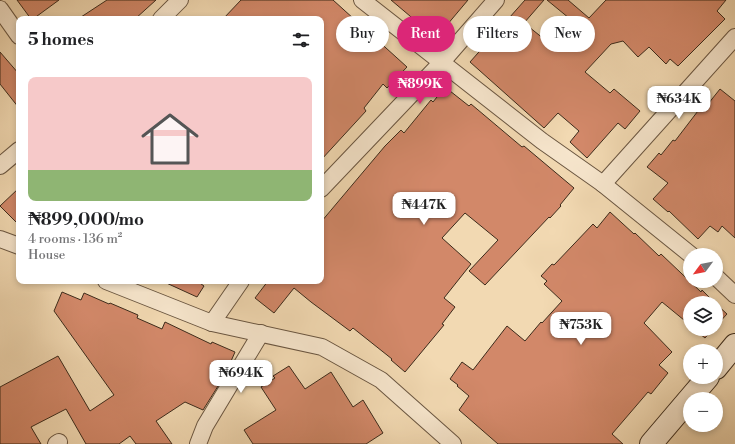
<!DOCTYPE html>
<meta charset="utf-8">
<style>
:root{--surface:#fff;--page:#f2f2f2;--text:#202124;--muted:#757577;--accent:#db2777}
body{margin:0;font-family:"Libre Bodoni",serif;background:var(--page);color:var(--text);height:100vh;display:flex;flex-direction:column;font-size:15px;white-space:nowrap}
*{box-sizing:border-box;margin:0}
p{font-size:13px;color:var(--muted)}
.icon{flex:none;width:22px;height:22px;fill:none;stroke:currentColor;stroke-width:2;stroke-linecap:round;stroke-linejoin:round}
.map{position:relative;flex:1;overflow:hidden}
.side{position:absolute;left:16px;top:16px;width:308px;height:268px;display:flex;flex-direction:column;background:var(--surface);border-radius:8px;box-shadow:0 2px 6px #0003}
.side>*{flex:none}
.top-card{position:absolute;left:336px;top:16px;width:339px;height:36px;display:flex;gap:8px}
.needle{width:26px;rotate:238deg}
.fabs{position:absolute;left:683px;top:248px;display:grid;gap:8px}
.fabs a{display:grid;place-items:center;width:40px;height:40px;border-radius:50%;background:var(--surface);box-shadow:0 2px 6px #0003;font-size:20px}
.price{position:absolute;translate:-50% -34px;padding:0 9px;border-radius:8px;background:#fff;color:#222;font-size:13px;line-height:26px;filter:drop-shadow(0 1px 2px #0008)}
.price::after{content:'';position:absolute;left:50%;top:24px;width:12px;height:9px;margin-left:-6px;background:inherit;clip-path:polygon(0 0,100% 0,50% 100%)}
.price.active{background:var(--accent);color:#fff}
ul{padding:0;list-style:none}
li{display:grid;align-content:center;gap:8px;height:212px;padding:0 12px}
li span{display:grid;place-items:center;height:124px;border-radius:8px;color:#555}
li>.icon{margin-inline-start:auto}
span .icon{width:72px;height:72px;fill:#fffc;stroke-width:1}
li b{font-size:17px}
h2{display:flex;justify-content:space-between;align-items:center;height:48px;padding:0 12px;font-size:17px}
.chip{padding:0 14px;border-radius:18px;background:var(--surface);box-shadow:0 2px 6px #0003;font-size:14px;line-height:36px}
.chip.active{background:var(--accent);color:#fff}
.map>svg:first-child{display:block}
.building{fill:#d28869;stroke:#3c2b1b}
.lines{fill:none;stroke-linecap:round;stroke-linejoin:round}
.street-casing{stroke:#6a5641;stroke-width:18}
.secondary-casing{stroke:#3c2b1b;stroke-width:24}
.street{stroke:#f7e6cd;stroke-width:16}
.secondary{stroke:#f7e6cd;stroke-width:22}
</style>
<div class="map">
<svg width="735" height="444" viewBox="0 0 735 444">
<rect width="100%" height="100%" fill="#f2d9b2"/>
<filter id="stains"><feTurbulence type="fractalNoise" baseFrequency=".005" numOctaves="4"/><feColorMatrix values="0 0 0 0 .2 0 0 0 0 .09 0 0 0 0 .02 0 0 0 .5 -.17"/></filter>
<radialGradient id="worn" r=".72"><stop offset=".6" stop-color="#630" stop-opacity="0"/><stop offset="1" stop-color="#630" stop-opacity=".3"/></radialGradient>
<g class="building">
<path d="M17,0H59L33,19H31Z"/>
<path d="M107,0H156L135,19H78Z"/>
<path d="M241,0H333L407,67L387,88L383,84L364,108L366,111L321,160V19H223Z"/>
<path d="M391,0H468L436,38Z"/>
<path d="M525,0H544L524,23L554,47L575,23L547,0H568L589,18L606,0H726L717,11L725,19L678,66L670,59L666,64L649,47L638,57L623,41L611,44L585,72L610,93L614,89L640,111L625,129L618,123L587,158L570,142L579,131L558,113L544,128L470,62Z"/>
<path d="M0,52L19,74V108L0,84Z"/>
<path d="M445,87L469,106L471,104L522,147L524,146L574,188L560,205L561,206L550,218L549,217L485,285L469,271L498,240L465,213L442,238L471,264L444,298L455,307L442,324L444,325L405,372L391,360L392,359L353,328L350,331L311,302L294,288L274,313L255,298L268,281H321V222L385,146L401,130L404,133L431,100L433,102Z"/>
<path d="M720,89L735,101V238L722,226L718,232L710,226L698,239L669,211L668,212L653,199L668,183L647,167L659,153L661,155L673,140L675,141L701,107L704,109Z"/>
<path d="M19,188V225L0,206Z"/>
<path d="M610,212L634,234L635,233L659,256L661,254L701,292L702,290L715,303H690V325L662,302L644,323L672,352L659,365L668,373L651,394L648,392L612,434L623,444H498L459,410L469,396L457,386L458,385L450,379L462,362L473,370L507,326L525,341L541,322L542,323L562,301L544,284L547,281L541,276L552,264L554,265L593,224L597,228Z"/>
<path d="M162,281H197L204,286L197,297Z"/>
<path d="M62,292L81,300L84,293L109,304L110,303L138,315L137,318L162,329L165,322L211,344L212,342L235,352L225,375L203,410L185,402L156,421L172,444H136L130,436L119,444H86L66,409L31,427L41,444H0V387L58,356L90,411L114,395L54,311Z"/>
<path d="M716,304L727,314L716,326Z"/>
<path d="M694,329H713L705,338Z"/>
<path d="M289,366L305,389L331,372L353,407L363,400L383,433L366,444H253L244,430L276,410L261,387L275,378L273,376Z"/>
</g>
<g class="lines">
<defs>
<g id="street">
<path d="M362,0L542,141L603,184L691,255"/>
<path d="M0,9L19,36"/>
<path d="M161,19L180,0"/>
<path d="M0,166L19,150"/>
<path d="M603,184L735,37"/>
<path d="M321,189L441,63L496,0"/>
<path d="M0,239L19,246"/>
<path d="M716,277L735,295"/>
<path d="M106,281L212,323L322,347L381,380L453,444"/>
<path d="M212,323L241,281"/>
<path d="M56,444L59,442"/>
<path d="M198,444L205,426L261,333"/>
</g>
<g id="secondary">
<path d="M716,368L735,345"/>
<path d="M651,444L708,377"/>
</g>
</defs>
<use href="#street" class="street-casing"/>
<use href="#secondary" class="secondary-casing"/>
<use href="#street" class="street"/>
<use href="#secondary" class="secondary"/>
</g>
<rect width="100%" height="100%" filter="url(#stains)"/>
<rect width="100%" height="100%" fill="url(#worn)"/>
</svg>
<div class="fabs">
<a><svg class="needle" viewBox="-14 -14 28 28"><path d="M0-13l5 13h-10z" fill="#e53935"/><path d="M0 13l5-13h-10z" fill="#757577"/></svg></a>
<a><svg class="icon" aria-label="layers" viewBox="0 0 24 24"><path d="M12 4l9 5-9 5-9-5zM3 14l9 5 9-5"/></svg></a>
<a>+</a>
<a>−</a>
</div>
<b class="price active" style="left:420px;top:105px">₦899K</b>
<b class="price" style="left:679px;top:120px">₦634K</b>
<b class="price" style="left:424px;top:226px">₦447K</b>
<b class="price" style="left:581px;top:346px">₦753K</b>
<b class="price" style="left:241px;top:394px">₦694K</b>
<div class="top-card">
<a class="chip">Buy</a>
<a class="chip active">Rent</a>
<a class="chip">Filters</a>
<a class="chip">New</a>
</div>
<section class="side">
<h2>5 homes<svg class="icon" aria-label="filters" viewBox="0 0 24 24"><path d="M4 7h16M4 17h16"/><circle cx="9" cy="7" r="2"/><circle cx="15" cy="17" r="2"/></svg></h2>
<ul>
<li><span style="background:linear-gradient(#f6c9c9 75%,#8fb573 0)"><svg class="icon" aria-label="home" viewBox="0 0 24 24"><path d="M3 11l9-7 9 7M6 9v11h12V9"/></svg></span><div><b>₦899,000/mo</b><p>4 rooms · 136 m²</p><p>House</p></div></li>
</ul>
</section>
</div>
